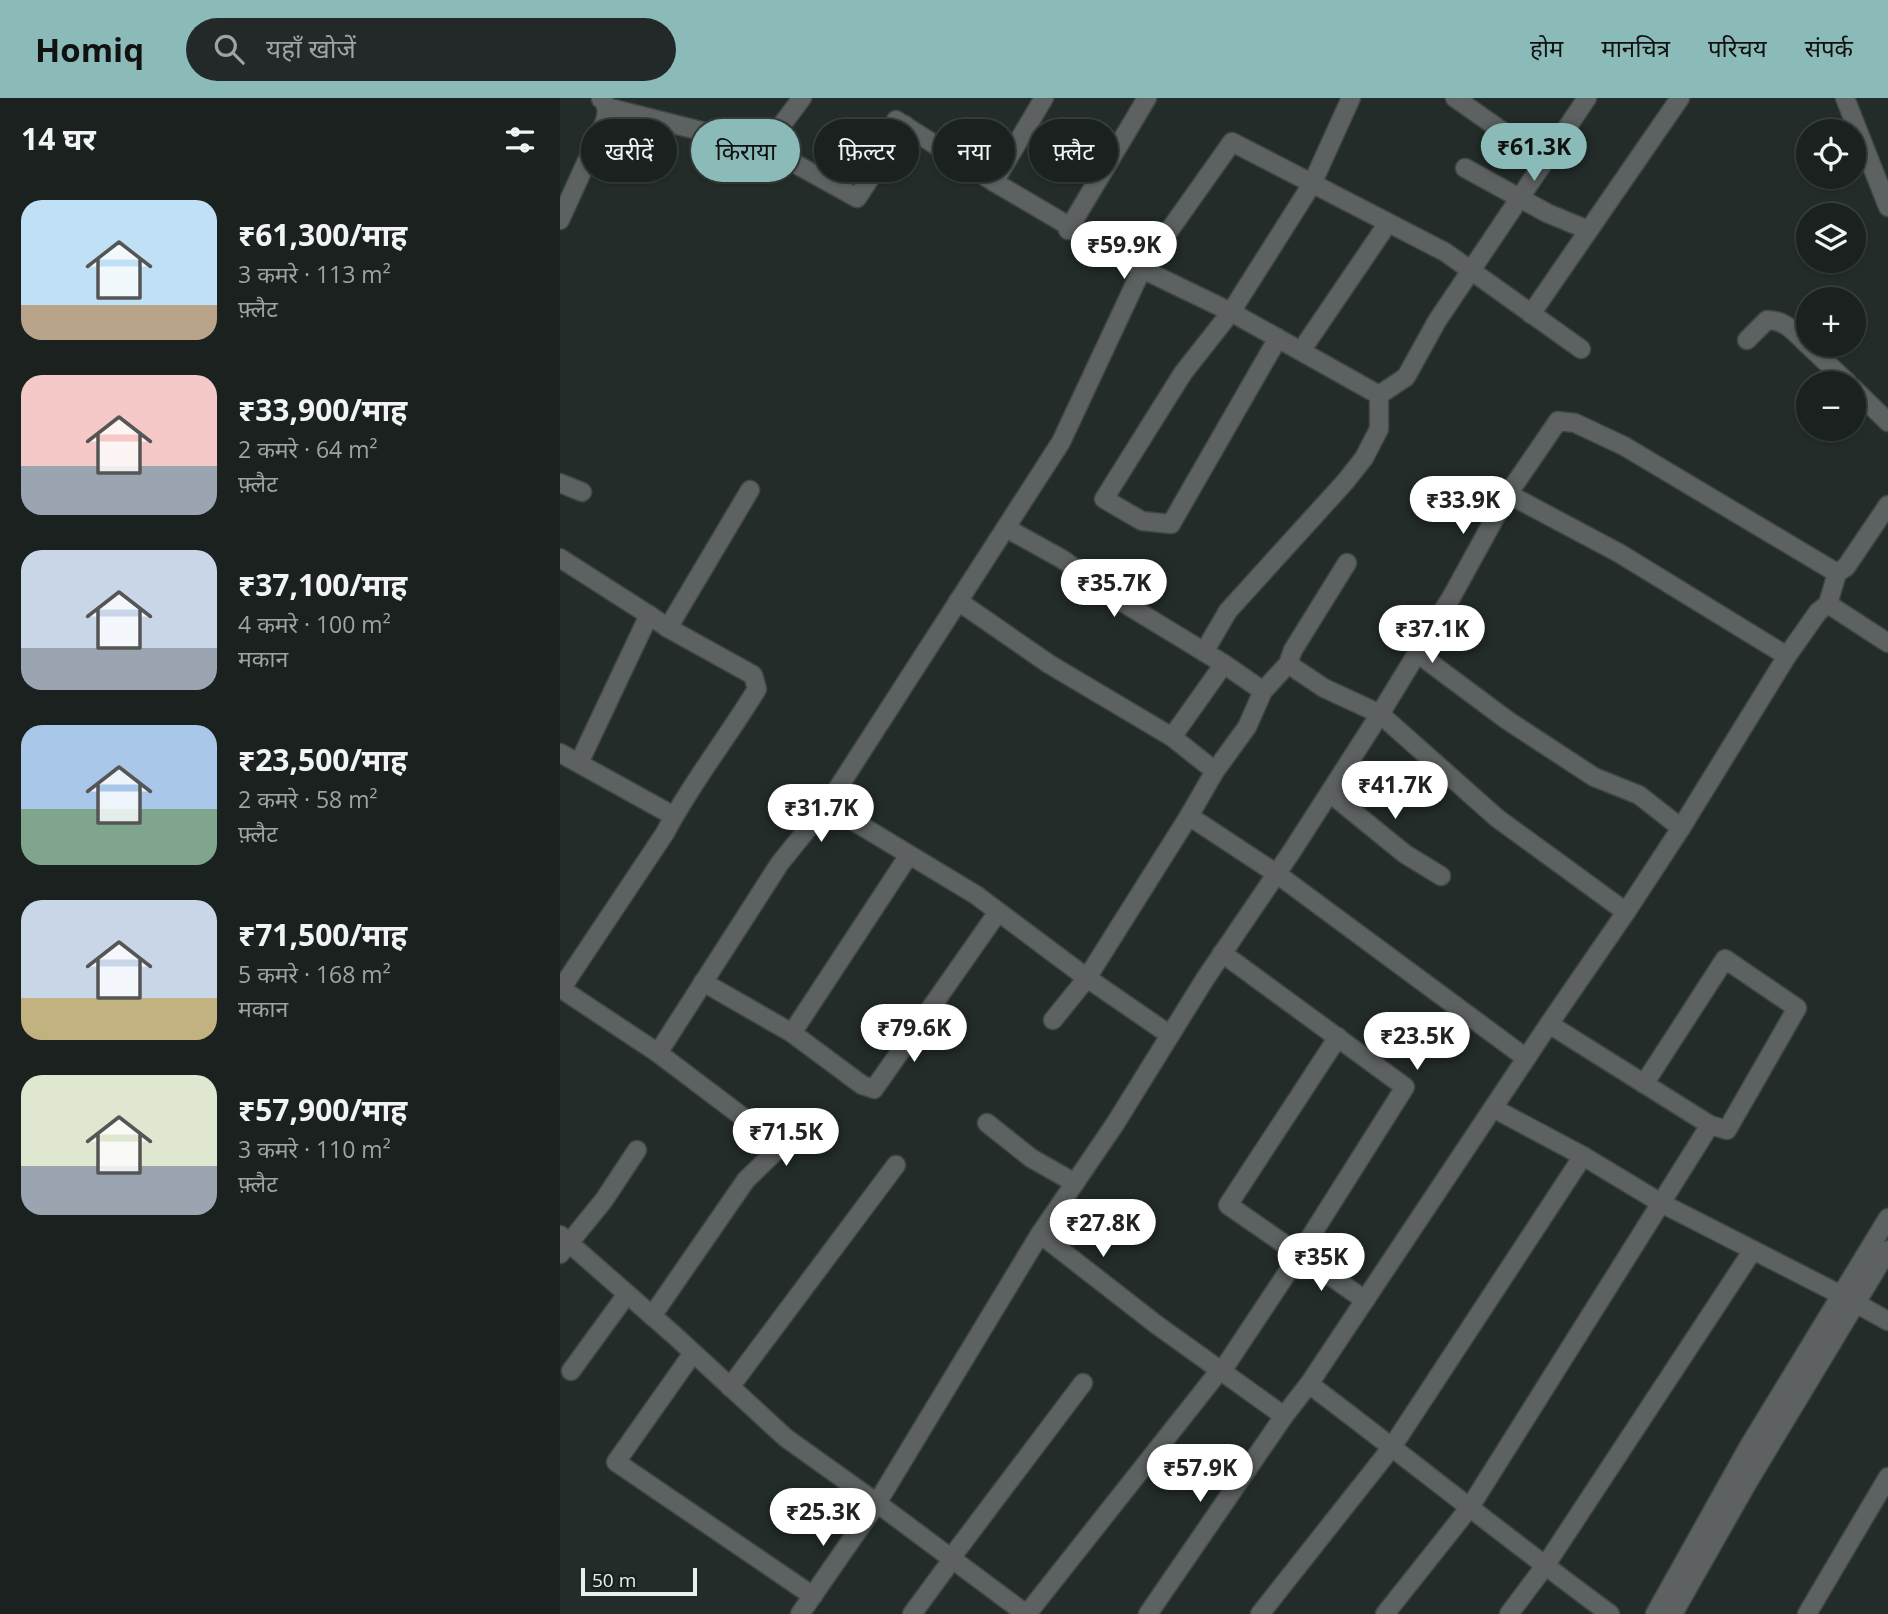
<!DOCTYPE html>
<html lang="hi">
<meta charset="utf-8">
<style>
:root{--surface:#1a211f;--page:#232928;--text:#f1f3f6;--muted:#9fa3a4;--line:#383e3d;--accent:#8bbbb9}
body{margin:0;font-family:"Open Sans","Noto Sans Devanagari",sans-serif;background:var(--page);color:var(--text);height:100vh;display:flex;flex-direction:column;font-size:26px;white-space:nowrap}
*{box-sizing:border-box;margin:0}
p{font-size:23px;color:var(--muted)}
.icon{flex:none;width:38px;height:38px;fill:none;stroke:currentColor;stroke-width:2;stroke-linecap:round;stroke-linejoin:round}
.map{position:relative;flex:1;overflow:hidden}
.side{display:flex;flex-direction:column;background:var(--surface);width:560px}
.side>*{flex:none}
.top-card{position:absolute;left:21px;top:21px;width:665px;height:63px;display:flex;gap:14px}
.buttons{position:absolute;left:1236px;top:21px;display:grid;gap:14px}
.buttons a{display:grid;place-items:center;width:70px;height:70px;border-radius:50%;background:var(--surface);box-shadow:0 2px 5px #0004,0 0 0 2px var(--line);font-size:35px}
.scale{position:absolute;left:21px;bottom:18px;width:116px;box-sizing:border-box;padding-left:7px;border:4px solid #eaf0ee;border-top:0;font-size:19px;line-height:24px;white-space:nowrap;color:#eaf0ee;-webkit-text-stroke:5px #192220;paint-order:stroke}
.price{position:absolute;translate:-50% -60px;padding:0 16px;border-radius:24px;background:#fff;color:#222;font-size:23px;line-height:46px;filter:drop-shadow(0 2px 4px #0008)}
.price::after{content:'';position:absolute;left:50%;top:42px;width:21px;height:16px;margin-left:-10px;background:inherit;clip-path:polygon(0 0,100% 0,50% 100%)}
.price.on{background:var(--accent);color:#111}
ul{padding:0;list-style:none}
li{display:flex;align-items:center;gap:21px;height:175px;padding:0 21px}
li span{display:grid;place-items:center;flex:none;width:196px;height:140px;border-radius:21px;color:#555}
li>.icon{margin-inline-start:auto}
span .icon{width:84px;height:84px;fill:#fffc;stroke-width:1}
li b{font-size:30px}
h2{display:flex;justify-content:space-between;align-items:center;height:84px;padding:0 21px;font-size:30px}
.tag{padding:0 24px;border-radius:32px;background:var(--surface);box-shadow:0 2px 5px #0004,0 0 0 2px var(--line);font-size:24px;line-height:63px}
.tag.on{background:var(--accent);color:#111}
header{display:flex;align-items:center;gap:42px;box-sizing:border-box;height:98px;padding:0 35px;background:var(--accent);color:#111}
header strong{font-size:33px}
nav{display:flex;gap:38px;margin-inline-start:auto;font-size:24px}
.search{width:490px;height:63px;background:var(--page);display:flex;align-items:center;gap:18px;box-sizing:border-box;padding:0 24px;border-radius:38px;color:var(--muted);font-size:26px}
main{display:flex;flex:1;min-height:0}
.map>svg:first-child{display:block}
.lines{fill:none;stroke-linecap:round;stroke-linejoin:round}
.minor-casing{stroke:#3f4745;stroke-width:21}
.minor{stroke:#5d6162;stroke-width:18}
</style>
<header>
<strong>Homiq</strong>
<div class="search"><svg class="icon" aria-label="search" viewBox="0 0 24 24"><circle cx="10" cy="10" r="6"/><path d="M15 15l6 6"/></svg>यहाँ खोजें</div>
<nav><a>होम</a><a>मानचित्र</a><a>परिचय</a><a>संपर्क</a></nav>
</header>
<main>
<section class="side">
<h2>14 घर<svg class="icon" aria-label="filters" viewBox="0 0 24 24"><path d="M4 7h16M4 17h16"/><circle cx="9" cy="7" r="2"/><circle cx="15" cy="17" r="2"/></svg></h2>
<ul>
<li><span style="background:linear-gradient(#bfe0f5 75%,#b9a48a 0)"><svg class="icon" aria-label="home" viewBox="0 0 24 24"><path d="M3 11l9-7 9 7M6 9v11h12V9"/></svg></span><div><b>₹61,300/माह</b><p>3 कमरे · 113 m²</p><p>फ़्लैट</p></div></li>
<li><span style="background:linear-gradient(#f6c9c9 65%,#9aa5b1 0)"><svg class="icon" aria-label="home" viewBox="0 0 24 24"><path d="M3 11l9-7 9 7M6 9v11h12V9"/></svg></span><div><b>₹33,900/माह</b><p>2 कमरे · 64 m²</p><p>फ़्लैट</p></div></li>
<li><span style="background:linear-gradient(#c9d6e8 70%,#9aa5b1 0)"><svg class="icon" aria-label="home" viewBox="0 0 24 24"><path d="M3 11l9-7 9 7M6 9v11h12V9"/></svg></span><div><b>₹37,100/माह</b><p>4 कमरे · 100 m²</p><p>मकान</p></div></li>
<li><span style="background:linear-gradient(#a9c7e8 60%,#7fa58c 0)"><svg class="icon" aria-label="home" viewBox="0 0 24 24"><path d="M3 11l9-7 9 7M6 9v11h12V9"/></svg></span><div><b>₹23,500/माह</b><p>2 कमरे · 58 m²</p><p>फ़्लैट</p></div></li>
<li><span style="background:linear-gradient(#c9d6e8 70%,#c2b280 0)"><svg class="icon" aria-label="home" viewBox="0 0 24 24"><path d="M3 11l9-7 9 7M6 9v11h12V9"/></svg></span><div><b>₹71,500/माह</b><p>5 कमरे · 168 m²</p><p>मकान</p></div></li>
<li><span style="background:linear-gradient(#dfe7d0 65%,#9aa5b1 0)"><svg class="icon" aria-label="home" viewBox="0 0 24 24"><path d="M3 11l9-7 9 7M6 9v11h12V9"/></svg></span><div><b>₹57,900/माह</b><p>3 कमरे · 110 m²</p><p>फ़्लैट</p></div></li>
</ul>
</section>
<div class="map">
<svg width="1328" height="1516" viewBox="0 0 1328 1516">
<rect width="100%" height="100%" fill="#232c29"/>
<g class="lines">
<defs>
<g id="minor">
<path d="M895,0L985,63"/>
<path d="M1285,0L1328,109"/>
<path d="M46,9L205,49L242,0"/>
<path d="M336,22L434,84L582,171L671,214L819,297"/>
<path d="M205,49L297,100L345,27"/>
<path d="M905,70L987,115L1028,132"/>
<path d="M434,84L484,0"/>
<path d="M0,122L45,23C47,16 48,6 41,1"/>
<path d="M508,132L587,0"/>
<path d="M971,216L1120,0"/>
<path d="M718,240L611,426L582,423L544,401L623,275L671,214L752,86L791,0"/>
<path d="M1187,242L1207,222C1226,222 1235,235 1248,247"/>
<path d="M1248,247L1288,285"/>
<path d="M741,253L828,125"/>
<path d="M1293,290L1328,324"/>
<path d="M819,297L846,279L877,223L1027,0"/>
<path d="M0,385L22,394"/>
<path d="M948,396L1059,455L1227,558"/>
<path d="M446,430L502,461L559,502L664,566L703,593"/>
<path d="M0,460L89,517"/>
<path d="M398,503L489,566L612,639L655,673"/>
<path d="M1268,506L1328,545"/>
<path d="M644,554L668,513L785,384L804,360L819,331V297"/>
<path d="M857,555L947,622L1034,679L1079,697L1121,730"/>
<path d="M728,566L764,590L820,616L937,720L1066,814"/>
<path d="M612,639L664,566"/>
<path d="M0,655L114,718"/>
<path d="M19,665L89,517L108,530"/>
<path d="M770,695L845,756L881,778"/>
<path d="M267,707L501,344L582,171L672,44L885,154L1021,251"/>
<path d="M629,718L717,776L966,960"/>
<path d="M143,884L232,935L302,987L314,991L438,814"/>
<path d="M0,890L98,955L220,765L267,707L416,797L527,880L610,937"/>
<path d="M1,891L105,735C131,685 168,639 197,591L193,577L108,530L190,392"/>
<path d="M493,922L527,880L629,718L655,673L687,629L703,593L728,566L733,552L787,465"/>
<path d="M989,926L1066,814L1121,730L1227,558L1258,514L1268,506L1277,475L1286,469L1328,407"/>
<path d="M232,935L349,757"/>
<path d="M778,939L668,1107L805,1202"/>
<path d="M933,1010L1023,1058"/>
<path d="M427,1025L471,1060L515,1085"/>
<path d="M0,1137L114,1237L226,1340L317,1405L466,1516"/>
<path d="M0,1156L44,1102L77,1052"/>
<path d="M92,1218L186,1082L221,1048L98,955"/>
<path d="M133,1255L56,1364L253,1498"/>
<path d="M11,1273L67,1196"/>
<path d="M749,1286L989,926L1150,1027L1167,1032L1237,910L1165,861L1084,986"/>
<path d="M170,1289L336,1067"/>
<path d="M240,1516L317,1405L480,1136"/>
<path d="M352,1516L391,1463V1460L523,1285"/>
<path d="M467,1516L660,1272L662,1273L739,1157L845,989L662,855"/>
<path d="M588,1516L724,1318"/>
<path d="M700,1516L832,1349L1023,1058L1101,1105L1281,1197L1328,1223"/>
<path d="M825,1516L910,1409L1150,1027"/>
<path d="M949,1516L985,1468L1193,1152"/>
<path d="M1050,1516C948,1441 850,1362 749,1286L724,1318L597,1227L480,1136L555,1026L645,881L732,753L820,616L892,498L948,396L998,323L1015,325L1064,348L1277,475"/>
<path d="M1095,1516L1189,1348L1328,1120"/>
<path d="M1113,1516L1188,1384L1328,1152"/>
<path d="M1247,1516L1328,1379"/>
</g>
</defs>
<use href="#minor" class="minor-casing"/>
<use href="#minor" class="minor"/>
</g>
</svg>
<div class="buttons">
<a><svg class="icon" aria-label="locate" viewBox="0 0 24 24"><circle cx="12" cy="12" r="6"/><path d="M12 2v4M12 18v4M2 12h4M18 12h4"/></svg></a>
<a><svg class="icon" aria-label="layers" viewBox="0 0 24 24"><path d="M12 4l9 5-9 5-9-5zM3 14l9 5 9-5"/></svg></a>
<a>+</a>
<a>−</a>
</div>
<div class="scale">50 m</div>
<b class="price on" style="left:974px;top:85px">₹61.3K</b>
<b class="price" style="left:564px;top:183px">₹59.9K</b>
<b class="price" style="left:903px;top:438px">₹33.9K</b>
<b class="price" style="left:554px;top:521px">₹35.7K</b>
<b class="price" style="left:872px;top:567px">₹37.1K</b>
<b class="price" style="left:835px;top:723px">₹41.7K</b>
<b class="price" style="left:261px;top:746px">₹31.7K</b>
<b class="price" style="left:354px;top:966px">₹79.6K</b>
<b class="price" style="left:857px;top:974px">₹23.5K</b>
<b class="price" style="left:226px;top:1070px">₹71.5K</b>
<b class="price" style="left:543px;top:1161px">₹27.8K</b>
<b class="price" style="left:761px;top:1195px">₹35K</b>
<b class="price" style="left:640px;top:1406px">₹57.9K</b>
<b class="price" style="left:263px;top:1450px">₹25.3K</b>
<div class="top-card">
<a class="tag">खरीदें</a>
<a class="tag on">किराया</a>
<a class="tag">फ़िल्टर</a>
<a class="tag">नया</a>
<a class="tag">फ़्लैट</a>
</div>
</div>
</main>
